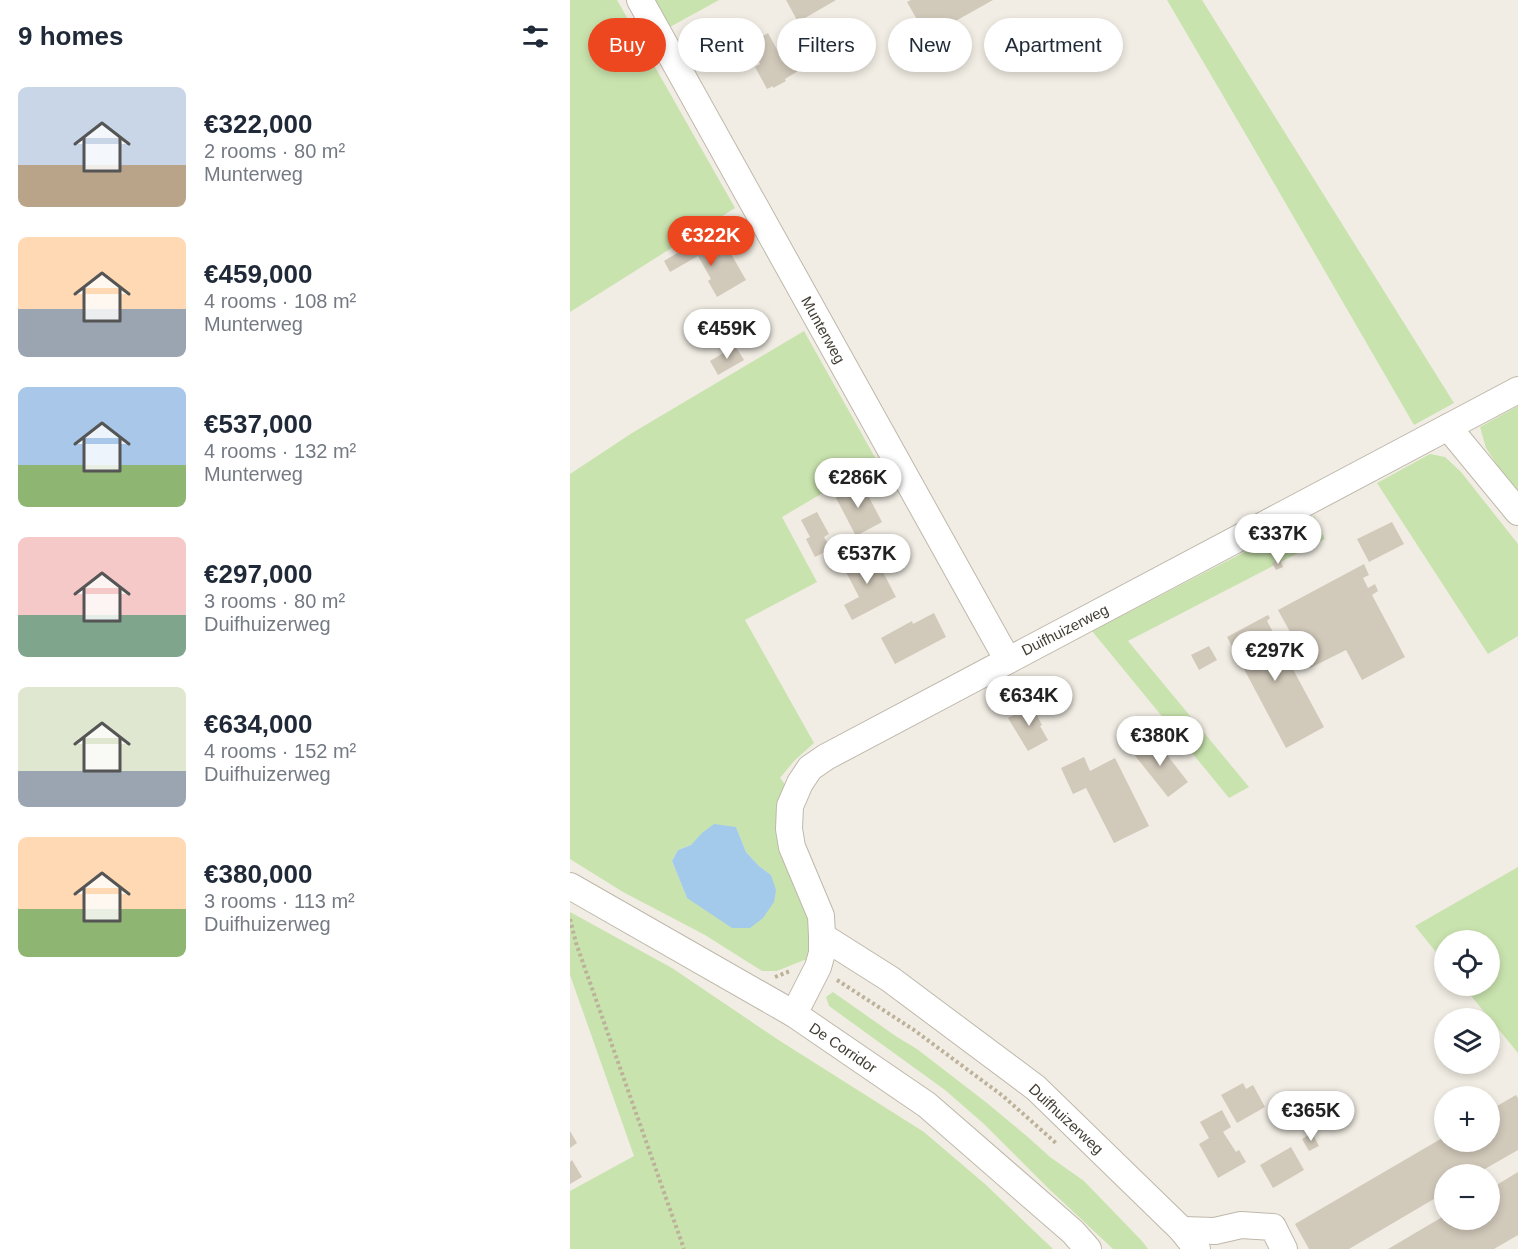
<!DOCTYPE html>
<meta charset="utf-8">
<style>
:root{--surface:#fff;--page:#f6f6f7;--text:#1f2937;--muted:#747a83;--accent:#ec471f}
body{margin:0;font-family:Helvetica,sans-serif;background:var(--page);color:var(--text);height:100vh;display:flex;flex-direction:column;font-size:22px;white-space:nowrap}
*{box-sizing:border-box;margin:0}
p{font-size:20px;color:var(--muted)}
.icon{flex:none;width:33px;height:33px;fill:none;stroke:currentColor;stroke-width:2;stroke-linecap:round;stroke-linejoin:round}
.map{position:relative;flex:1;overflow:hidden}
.side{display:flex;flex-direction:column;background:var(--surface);width:570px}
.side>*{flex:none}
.guide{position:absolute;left:18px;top:18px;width:570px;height:54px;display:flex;gap:12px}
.fabs{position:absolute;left:864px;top:930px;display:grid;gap:12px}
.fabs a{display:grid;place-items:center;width:66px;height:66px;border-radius:50%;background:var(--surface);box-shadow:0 3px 9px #0003;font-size:30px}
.price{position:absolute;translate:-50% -51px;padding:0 14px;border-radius:21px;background:#fff;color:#222;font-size:20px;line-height:39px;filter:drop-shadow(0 2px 3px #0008)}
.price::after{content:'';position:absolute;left:50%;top:36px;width:18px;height:14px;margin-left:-9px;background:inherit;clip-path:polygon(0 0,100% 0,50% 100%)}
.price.selected{background:var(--accent);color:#fff}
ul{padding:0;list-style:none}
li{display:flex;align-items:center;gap:18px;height:150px;padding:0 18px}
li span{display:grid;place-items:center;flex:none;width:168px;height:120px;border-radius:9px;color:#555}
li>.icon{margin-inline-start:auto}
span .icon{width:72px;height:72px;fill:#fffc;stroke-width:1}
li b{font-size:26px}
h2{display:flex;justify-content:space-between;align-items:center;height:72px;padding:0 18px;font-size:26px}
.pill{padding:0 21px;border-radius:27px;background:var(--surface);box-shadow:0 3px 9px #0003;font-size:21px;line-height:54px}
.pill.selected{background:var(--accent);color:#fff}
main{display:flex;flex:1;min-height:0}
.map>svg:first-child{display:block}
.green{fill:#c9e3ae;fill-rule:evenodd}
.water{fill:#a3caeb}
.building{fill:#d1c9ba}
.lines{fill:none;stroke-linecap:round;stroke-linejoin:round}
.minor-casing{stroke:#beb8aa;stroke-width:28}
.path{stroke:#bcb199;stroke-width:4;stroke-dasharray:3 3;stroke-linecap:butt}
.minor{stroke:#fff;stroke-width:26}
.labels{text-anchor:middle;stroke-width:4.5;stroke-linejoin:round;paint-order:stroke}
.street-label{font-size:15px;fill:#423d34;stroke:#fff}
</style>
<main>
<section class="side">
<h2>9 homes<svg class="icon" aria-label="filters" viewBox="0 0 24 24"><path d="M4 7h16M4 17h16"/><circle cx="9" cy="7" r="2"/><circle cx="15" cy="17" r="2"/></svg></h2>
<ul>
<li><span style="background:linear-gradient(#c9d6e8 65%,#b9a48a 0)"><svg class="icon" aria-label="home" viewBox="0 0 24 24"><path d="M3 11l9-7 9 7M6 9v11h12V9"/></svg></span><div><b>€322,000</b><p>2 rooms · 80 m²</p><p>Munterweg</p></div></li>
<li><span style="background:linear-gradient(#ffd9b3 60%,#9aa5b1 0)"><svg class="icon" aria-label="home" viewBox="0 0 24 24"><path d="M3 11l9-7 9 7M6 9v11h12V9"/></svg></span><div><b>€459,000</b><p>4 rooms · 108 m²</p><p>Munterweg</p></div></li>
<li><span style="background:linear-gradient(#a9c7e8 65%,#8fb573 0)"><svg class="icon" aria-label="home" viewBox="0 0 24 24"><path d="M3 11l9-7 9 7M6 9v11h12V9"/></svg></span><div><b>€537,000</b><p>4 rooms · 132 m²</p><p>Munterweg</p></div></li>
<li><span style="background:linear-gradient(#f6c9c9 65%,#7fa58c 0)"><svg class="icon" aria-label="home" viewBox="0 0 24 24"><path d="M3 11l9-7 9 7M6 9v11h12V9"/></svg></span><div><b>€297,000</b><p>3 rooms · 80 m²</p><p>Duifhuizerweg</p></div></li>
<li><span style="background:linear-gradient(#dfe7d0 70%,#9aa5b1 0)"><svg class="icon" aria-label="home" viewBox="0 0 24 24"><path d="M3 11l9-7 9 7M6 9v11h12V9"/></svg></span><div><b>€634,000</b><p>4 rooms · 152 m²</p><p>Duifhuizerweg</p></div></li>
<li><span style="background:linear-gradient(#ffd9b3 60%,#8fb573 0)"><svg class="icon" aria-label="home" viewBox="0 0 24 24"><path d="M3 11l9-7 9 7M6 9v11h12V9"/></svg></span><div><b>€380,000</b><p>3 rooms · 113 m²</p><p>Duifhuizerweg</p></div></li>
</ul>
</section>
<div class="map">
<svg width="948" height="1249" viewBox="0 0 948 1249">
<rect width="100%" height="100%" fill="#f1ede4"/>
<g class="green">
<path d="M0,0H47L165,208L0,312Z"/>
<path d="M84,0H149L100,27Z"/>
<path d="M597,0H632L884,403L844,425L679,140Z"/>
<path d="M234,331L307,461L212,517L247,582L175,620L244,743L224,761L210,778L217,787L243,938L239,962L234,960L207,971H192L135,935L53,892L0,859V474L62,433ZM166,827L176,852L189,866L201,875L117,898L102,861L108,850Z"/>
<path d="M948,406V491L931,471L916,448L910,427Z"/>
<path d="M860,454L875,457L891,472L948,544V636L918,654L807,483Z"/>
<path d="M744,516L755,539L558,641L679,787L659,798L522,631Z"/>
<path d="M948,867V1053L893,986H920V940H874V962L845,926Z"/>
<path d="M0,912L102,968L207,1039L354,1132L415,1184L483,1249H0V1191L64,1156L0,975Z"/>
<path d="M263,992L327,1037L347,1049L417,1103L459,1138L480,1157L514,1181L572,1241L578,1249H543L478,1188L414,1124L375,1090L259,1006L256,997Z"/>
</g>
<path class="water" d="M144,824L166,827L176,852L189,866L201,875L206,890L204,902L193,918L180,928H162L117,898L102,861L108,850L121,845L132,833Z"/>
<g class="building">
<path d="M216,0H266L228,22Z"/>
<path d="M341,0H423L357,37L337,2Z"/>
<path d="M198,33L209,53L216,49L228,71L215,79L216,81L203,88V86L197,89L185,67L190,64L187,58H185L177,45Z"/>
<path d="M138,243L145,255L157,247L176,280L147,297L138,281L141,279L128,256L100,272L94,261L122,244L125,250Z"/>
<path d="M165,346L174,360L148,375L140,361Z"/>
<path d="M291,482L312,522L286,536L265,496Z"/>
<path d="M247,512L259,534L254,537L261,549L245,557L236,539L240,537L231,520Z"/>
<path d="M822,522L834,544L799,562L787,539Z"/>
<path d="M302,551L326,597L282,620L274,605L289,597L273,566Z"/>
<path d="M710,559L713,567L706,570L702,563Z"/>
<path d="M794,564L799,575L793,578L798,588L805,584L808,591L802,595L835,657L792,680L776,650L740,668L708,610Z"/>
<path d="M364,613L376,637L325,664L311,638L342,621L343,624Z"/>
<path d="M698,615L700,618L697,621L754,727L716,748L657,637Z"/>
<path d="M639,646L647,660L629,670L621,655Z"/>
<path d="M458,704L460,707L462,706L472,725L470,726L478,740L458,751L438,718L450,712L449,709Z"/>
<path d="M583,737L618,782L598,797L563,753Z"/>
<path d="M514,757L520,771L545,758L579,826L544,843L516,788L503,794L491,768Z"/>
<path d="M673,1083L676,1089L683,1085L695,1107L667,1123L651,1095Z"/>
<path d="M946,1095L948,1098V1150L906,1174H874V1193L779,1249H739L725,1224L874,1137V1142H920V1110Z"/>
<path d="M652,1110L661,1127L653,1132L666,1152L669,1150L676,1162L648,1178L629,1144L639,1138L630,1122Z"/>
<path d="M0,1131L7,1143L0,1148Z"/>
<path d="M742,1133L749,1146L739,1151L732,1139Z"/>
<path d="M721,1147L734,1170L703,1188L690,1165Z"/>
<path d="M2,1160L12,1177L0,1184V1162Z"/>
<path d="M948,1172V1235L924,1249H818L874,1216V1220H920V1189Z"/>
</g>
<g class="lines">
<defs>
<g id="minor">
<path d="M70,0L437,659"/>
<path d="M878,427L948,512"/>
<path d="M0,886L224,1014L357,1105L503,1232L518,1249"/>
<path d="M252,936L320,979L466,1088L612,1230L627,1249"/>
<path d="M224,1014L248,967L252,953V936L251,916L222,847L219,829L220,806L230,783L240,768L256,757L948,390"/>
<path d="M612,1230L645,1231L671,1225L703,1227L714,1249"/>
</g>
</defs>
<use href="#minor" class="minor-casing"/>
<g class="path">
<path d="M0,919L6,943L114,1249"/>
<path d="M205,977L220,971"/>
<path d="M267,980L344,1030L433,1096L487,1144"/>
</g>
<use href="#minor" class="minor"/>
</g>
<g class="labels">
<g class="street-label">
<text transform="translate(253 330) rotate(61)" y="5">Munterweg</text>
<text transform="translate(495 630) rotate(-27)" y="5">Duifhuizerweg</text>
<text transform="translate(273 1048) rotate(34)" y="5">De Corridor</text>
<text transform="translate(496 1119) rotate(43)" y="5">Duifhuizerweg</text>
</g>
</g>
</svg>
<div class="fabs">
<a><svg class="icon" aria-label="locate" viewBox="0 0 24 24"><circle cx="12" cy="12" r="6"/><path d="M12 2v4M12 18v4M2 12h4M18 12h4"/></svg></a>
<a><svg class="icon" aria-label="layers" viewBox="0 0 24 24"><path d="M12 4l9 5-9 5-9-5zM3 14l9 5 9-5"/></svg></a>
<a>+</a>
<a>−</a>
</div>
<b class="price selected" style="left:141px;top:267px">€322K</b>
<b class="price" style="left:157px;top:360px">€459K</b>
<b class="price" style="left:288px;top:509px">€286K</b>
<b class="price" style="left:708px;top:565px">€337K</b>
<b class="price" style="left:297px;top:585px">€537K</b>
<b class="price" style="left:705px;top:682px">€297K</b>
<b class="price" style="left:459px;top:727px">€634K</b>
<b class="price" style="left:590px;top:767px">€380K</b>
<b class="price" style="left:741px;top:1142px">€365K</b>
<div class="guide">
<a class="pill selected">Buy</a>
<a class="pill">Rent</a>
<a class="pill">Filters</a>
<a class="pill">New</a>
<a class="pill">Apartment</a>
</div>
</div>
</main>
